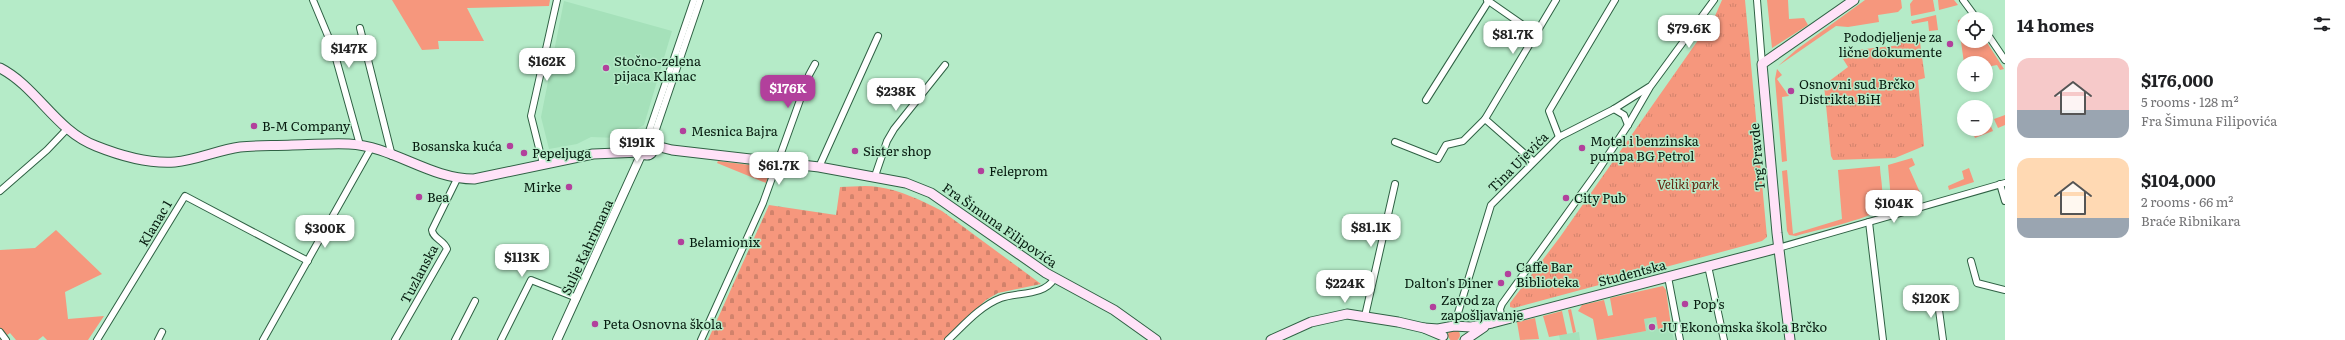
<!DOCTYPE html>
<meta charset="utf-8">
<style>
:root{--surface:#fff;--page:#f6f6f6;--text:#202124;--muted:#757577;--accent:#b2409c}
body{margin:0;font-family:Literata,serif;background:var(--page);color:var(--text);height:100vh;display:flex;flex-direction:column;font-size:15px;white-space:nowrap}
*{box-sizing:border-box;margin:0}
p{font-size:13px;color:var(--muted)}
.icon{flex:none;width:22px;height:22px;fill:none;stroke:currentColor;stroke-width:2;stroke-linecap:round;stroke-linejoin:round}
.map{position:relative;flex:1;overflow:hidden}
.sheet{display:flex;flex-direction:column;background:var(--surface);width:340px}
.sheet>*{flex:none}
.fabs{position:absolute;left:1957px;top:12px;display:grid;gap:8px}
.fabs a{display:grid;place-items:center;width:36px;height:36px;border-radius:50%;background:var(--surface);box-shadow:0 2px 6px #0003;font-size:20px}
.price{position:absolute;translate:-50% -34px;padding:0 9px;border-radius:8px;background:#fff;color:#222;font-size:13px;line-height:26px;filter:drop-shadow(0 1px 2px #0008)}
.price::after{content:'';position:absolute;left:50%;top:24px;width:12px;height:9px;margin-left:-6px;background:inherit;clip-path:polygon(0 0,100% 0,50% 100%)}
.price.selected{background:var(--accent);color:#fff}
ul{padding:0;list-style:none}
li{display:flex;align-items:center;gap:12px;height:100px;padding:0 12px}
li span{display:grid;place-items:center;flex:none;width:112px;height:80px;border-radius:12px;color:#555}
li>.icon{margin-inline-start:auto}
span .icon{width:48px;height:48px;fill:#fffc;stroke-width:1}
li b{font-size:17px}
h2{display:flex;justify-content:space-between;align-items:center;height:48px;padding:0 12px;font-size:17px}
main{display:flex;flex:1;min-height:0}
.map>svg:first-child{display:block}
.built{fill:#a5e1ba}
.grass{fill:#f6977d}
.cemetery{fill:url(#cemetery-stones)}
.park{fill:url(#park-tufts)}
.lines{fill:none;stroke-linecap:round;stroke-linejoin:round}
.minor-casing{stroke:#2f6144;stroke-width:8}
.tertiary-casing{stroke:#2f6144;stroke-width:10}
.secondary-casing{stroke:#2f6144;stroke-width:11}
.minor{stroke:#fff;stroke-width:6}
.tertiary{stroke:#fff;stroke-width:8}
.secondary{stroke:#ffe2f8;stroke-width:9}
.poi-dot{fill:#b2409c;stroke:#b5ebc8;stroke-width:1.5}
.labels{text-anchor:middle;stroke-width:3;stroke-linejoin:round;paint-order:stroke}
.poi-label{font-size:13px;fill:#071c10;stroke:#b5ebc8;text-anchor:start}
.street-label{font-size:13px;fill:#071c10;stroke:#b5ebc8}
.park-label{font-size:13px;font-style:italic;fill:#62210e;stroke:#b5ebc8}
</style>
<main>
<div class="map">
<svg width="2005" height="340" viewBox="0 0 2005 340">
<defs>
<pattern id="cemetery-stones" width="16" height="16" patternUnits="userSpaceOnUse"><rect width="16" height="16" fill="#f6977d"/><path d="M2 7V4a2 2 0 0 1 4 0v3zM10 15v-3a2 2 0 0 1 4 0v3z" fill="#d1826b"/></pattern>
<pattern id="park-tufts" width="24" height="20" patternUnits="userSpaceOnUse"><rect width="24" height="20" fill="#f6977d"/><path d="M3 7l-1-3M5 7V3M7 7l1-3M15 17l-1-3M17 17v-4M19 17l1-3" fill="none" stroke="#d1826b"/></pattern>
</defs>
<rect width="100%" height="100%" fill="#b5ebc8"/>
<g class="built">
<path d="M564,1L672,31L644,125L619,138L591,137L577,144L549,149L541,117Z"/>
<path d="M1656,317L1658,329L1671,326L1674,340H1598L1646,331L1644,319Z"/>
<path d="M1579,332L1580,340H1560L1559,335Z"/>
</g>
<g class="grass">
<path d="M392,0H550L549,6L467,8L484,41H438L439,49L422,50Z"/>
<path d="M1767,0H1788L1789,19L1804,18L1808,25L1772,48Z"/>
<path d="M1865,0H1901L1902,8L1898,12L1878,15L1879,22L1848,27L1836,26L1778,66L1796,50Z"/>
<path d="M1913,0H1933L1935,11L1911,16L1910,4Z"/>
<path d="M1938,0H1954L1958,5L1939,10Z"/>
<path d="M1936,15L1938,30L1929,31L1928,21L1912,24L1911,21Z"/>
<path d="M1964,19V41H1986L2004,69L2000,70L1997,65L1986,67V63H1964L1958,20Z"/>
<path d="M1777,69L1782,75L1777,79L1789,96L1782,97L1787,161L1782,162L1775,79Z"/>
<path d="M2005,115V125L1998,128L1994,119Z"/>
<path d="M1989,122L1993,131L1975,138L1971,129H1986V123Z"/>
<path d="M1912,158L1915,165L1909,168L1922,197L1895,206L1891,200L1888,165Z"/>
<path d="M718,161L767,167L769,174L766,183L717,163Z"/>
<path d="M1880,166C1880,177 1886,199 1879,209C1872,219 1811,231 1796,236L1789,235L1787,231L1782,171L1787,170L1793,234L1842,219L1838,170Z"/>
<path d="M1969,168L1974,182L1949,190L1948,186L1964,179L1962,171Z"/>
<path d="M56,230L102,274L65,292L68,319L104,316L88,340H47L43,336L38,340H16L10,333L0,340V250L35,248Z"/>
<path d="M1663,286L1666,290L1671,326L1658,329L1656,317L1644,319L1646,331L1597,340L1593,319L1578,311L1582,305L1604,300L1608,316L1613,315L1610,298Z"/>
<path d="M1571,309L1576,332L1573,333L1568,310Z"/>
<path d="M1562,311L1567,334L1549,337L1543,316Z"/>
<path d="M1535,318L1539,339L1520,340L1517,322Z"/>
<circle cx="1454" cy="335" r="6"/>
</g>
<path class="cemetery" d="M840,187C852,187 865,185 878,187C900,190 923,201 942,211L1041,284L998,293L986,300L943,340H708L769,205L836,215Z"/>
<g class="park">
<path d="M1722,0H1745L1767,237L1762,241L1514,308L1510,307V303L1560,237L1715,16Z"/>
<path d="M1919,35L1925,78L1918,80L1924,146L1895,158L1833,160L1831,156L1824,85L1848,67L1843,59L1856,50L1901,45L1900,38Z"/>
</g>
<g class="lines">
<defs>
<g id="minor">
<path d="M313,0L333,48L360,145"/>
<path d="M1487,0L1536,34"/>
<path d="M1757,0L1762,64"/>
<path d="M1963,0L1977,19"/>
<path d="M360,28L392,156"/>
<path d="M1986,32L2005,60"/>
<path d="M1426,100L1488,2"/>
<path d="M1614,109L1624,115L1628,125"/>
<path d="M1485,119L1556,0"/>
<path d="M1559,137L1549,111L1615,0"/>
<path d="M1395,142L1438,159L1446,145L1463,141L1485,119L1533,161"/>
<path d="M645,143L694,0"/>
<path d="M651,144L700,0"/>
<path d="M543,164L531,116L557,0"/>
<path d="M819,167L878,36"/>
<path d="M875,176L887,141L894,129L945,65"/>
<path d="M2000,184L2005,201"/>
<path d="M0,191L47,150L67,129"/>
<path d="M1869,222L1883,340"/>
<path d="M1778,248L2005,183"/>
<path d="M1971,261L1977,283L2005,290"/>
<path d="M1708,266L1724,340"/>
<path d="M1668,277L1680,340"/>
<path d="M1937,295L1943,340"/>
<path d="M1365,316L1395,184"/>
<path d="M1508,318L1501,315L1500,309L1502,304L1597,172L1628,125L1650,87L1714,0"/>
<path d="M1454,326L1491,205L1559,137L1614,109L1649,87"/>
<path d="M0,332L6,340"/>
<path d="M97,340L185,196L308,261"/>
<path d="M158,340L162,332"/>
<path d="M263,340L371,148"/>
<path d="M395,340L447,249C444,240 433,239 432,230L457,179"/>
<path d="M455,340L475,301"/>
<path d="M501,340L531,280L577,298"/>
<path d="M701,340L763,203L809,75L815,64"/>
<path d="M948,340C964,325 980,306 1001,298C1018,292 1044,296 1054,279"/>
</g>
<path id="tertiary" d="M557,340L642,153"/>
<g id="secondary">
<path d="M0,68C37,87 56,131 96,146C121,156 148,164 175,162C197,160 218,150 240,147C257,145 274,146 292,145C311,145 330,143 349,144C393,146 429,179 474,179L593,154L641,152"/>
<circle cx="647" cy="149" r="6"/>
<path d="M652,145L672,150L819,167L906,183L931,193L1046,273L1114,310L1156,340"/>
<path d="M1424,328L1438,329L1454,326L1471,327L1492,323L1778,248"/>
<path d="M1271,340L1311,322L1347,314L1398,322L1424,328L1443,336"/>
<path d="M1465,340L1484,327"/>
<path d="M1790,340L1777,233L1762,64L1854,0"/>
</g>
</defs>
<use href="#minor" class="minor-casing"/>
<use href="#tertiary" class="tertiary-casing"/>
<use href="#secondary" class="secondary-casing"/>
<use href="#minor" class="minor"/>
<use href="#tertiary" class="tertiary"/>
<use href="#secondary" class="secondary"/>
</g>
<g class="poi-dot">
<circle cx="1950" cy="44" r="4"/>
<circle cx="606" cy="68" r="4"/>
<circle cx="1791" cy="91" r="4"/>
<circle cx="254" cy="126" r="4"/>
<circle cx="683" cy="131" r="4"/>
<circle cx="510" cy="146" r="4"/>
<circle cx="1582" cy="148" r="4"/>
<circle cx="855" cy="151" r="4"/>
<circle cx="524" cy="153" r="4"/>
<circle cx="981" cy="171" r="4"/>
<circle cx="569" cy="187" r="4"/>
<circle cx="419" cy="197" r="4"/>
<circle cx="1566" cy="198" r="4"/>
<circle cx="681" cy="242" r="4"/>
<circle cx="1508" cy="274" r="4"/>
<circle cx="1501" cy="283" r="4"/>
<circle cx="1685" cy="304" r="4"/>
<circle cx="1433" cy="307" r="4"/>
<circle cx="595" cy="324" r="4"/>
<circle cx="1652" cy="327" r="4"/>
</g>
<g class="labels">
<g class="poi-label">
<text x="1942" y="42" text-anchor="end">Pododjeljenje za<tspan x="1942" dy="15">lične dokumente</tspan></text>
<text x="614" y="66">Stočno-zelena<tspan x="614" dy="15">pijaca Klanac</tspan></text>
<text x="1799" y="89">Osnovni sud Brčko<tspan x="1799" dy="15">Distrikta BiH</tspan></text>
<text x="262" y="131">B-M Company</text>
<text x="691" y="136">Mesnica Bajra</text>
<text x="1590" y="146">Motel i benzinska<tspan x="1590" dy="15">pumpa BG Petrol</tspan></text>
<text x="502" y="151" text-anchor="end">Bosanska kuća</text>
<text x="863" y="156">Sister shop</text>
<text x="532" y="158">Pepeljuga</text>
<text x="989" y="176">Feleprom</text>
<text x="561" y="192" text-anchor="end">Mirke</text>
<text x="427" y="202">Bea</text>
<text x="1574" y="203">City Pub</text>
<text x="689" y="247">Belamionix</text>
<text x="1516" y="272">Caffe Bar<tspan x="1516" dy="15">Biblioteka</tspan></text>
<text x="1493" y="288" text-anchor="end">Dalton's Diner</text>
<text x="1441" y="305">Zavod za<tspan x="1441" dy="15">zapošljavanje</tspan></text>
<text x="1693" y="309">Pop's</text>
<text x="603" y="329">Peta Osnovna škola</text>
<text x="1660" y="332">JU Ekonomska škola Brčko</text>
</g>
<g class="street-label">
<text transform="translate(1757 157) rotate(-95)" y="5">Trg Pravde</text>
<text transform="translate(1518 162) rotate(-45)" y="5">Tina Ujevića</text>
<text transform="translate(155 223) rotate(-59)" y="5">Klanac 1</text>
<text transform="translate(1000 225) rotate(35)" y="5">Fra Šimuna Filipovića</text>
<text transform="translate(587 247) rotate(-65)" y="5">Sulje Kahrimana</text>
<text transform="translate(1632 273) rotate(-15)" y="5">Studentska</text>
<text transform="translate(419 274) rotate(-62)" y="5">Tuzlanska</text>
</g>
<g class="park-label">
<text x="1688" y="189">Veliki park</text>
</g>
</g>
</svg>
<div class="fabs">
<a><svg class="icon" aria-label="locate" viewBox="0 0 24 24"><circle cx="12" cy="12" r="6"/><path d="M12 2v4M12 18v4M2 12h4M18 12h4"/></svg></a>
<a>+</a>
<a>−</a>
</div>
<b class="price" style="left:1689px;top:49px">$79.6K</b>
<b class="price" style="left:1513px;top:55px">$81.7K</b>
<b class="price" style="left:349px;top:69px">$147K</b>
<b class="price" style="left:547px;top:82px">$162K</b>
<b class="price selected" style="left:788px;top:109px">$176K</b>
<b class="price" style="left:896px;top:112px">$238K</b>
<b class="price" style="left:637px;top:163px">$191K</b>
<b class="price" style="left:779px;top:186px">$61.7K</b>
<b class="price" style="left:1894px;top:224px">$104K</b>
<b class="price" style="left:1371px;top:248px">$81.1K</b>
<b class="price" style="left:325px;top:249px">$300K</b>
<b class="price" style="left:522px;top:278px">$113K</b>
<b class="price" style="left:1345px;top:304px">$224K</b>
<b class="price" style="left:1931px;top:319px">$120K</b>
</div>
<section class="sheet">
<h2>14 homes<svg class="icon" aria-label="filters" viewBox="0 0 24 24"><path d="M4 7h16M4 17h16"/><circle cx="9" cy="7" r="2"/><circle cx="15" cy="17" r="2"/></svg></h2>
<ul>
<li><span style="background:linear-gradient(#f6c9c9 65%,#9aa5b1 0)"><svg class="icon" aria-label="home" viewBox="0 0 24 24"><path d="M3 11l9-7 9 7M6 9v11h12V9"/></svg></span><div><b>$176,000</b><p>5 rooms · 128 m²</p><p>Fra Šimuna Filipovića</p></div></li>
<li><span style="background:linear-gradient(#ffd9b3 75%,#9aa5b1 0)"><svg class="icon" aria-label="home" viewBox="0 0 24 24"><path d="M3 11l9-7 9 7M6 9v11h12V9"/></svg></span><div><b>$104,000</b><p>2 rooms · 66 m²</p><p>Braće Ribnikara</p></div></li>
</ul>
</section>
</main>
